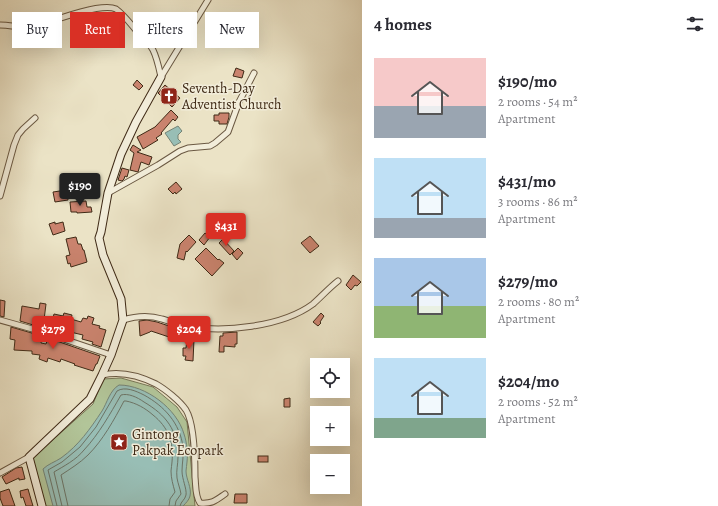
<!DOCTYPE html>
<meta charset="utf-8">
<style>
:root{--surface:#fff;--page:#f7f7f7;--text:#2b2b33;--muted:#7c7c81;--accent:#d93025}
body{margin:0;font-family:Alegreya,serif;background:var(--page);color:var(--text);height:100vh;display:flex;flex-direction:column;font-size:15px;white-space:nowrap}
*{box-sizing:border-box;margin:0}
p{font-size:13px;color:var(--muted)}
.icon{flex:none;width:22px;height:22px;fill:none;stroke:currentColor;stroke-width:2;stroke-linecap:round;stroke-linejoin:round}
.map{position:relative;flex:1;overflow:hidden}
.details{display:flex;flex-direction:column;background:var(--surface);width:356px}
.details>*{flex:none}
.guide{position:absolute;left:12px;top:12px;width:290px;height:36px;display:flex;gap:8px}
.tools{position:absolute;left:310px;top:358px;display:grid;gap:8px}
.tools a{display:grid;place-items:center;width:40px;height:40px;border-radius:0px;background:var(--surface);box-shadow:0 4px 16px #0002;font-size:20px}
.price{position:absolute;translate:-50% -34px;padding:0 9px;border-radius:4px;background:var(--accent);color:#fff;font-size:13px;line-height:26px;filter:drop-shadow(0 1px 2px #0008)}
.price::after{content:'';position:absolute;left:50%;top:24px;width:12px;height:9px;margin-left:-6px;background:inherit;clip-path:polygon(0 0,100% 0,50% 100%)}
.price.on{background:#222;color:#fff}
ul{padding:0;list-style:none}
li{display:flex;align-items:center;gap:12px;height:100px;padding:0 12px}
li span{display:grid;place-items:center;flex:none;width:112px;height:80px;border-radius:0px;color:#555}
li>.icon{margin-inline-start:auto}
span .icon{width:48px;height:48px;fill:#fffc;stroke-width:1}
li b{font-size:17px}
h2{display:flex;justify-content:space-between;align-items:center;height:48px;padding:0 12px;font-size:17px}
.chip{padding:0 14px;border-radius:0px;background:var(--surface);box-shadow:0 4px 16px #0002;font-size:14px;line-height:36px}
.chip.on{background:var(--accent);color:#fff}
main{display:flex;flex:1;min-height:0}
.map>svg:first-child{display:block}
.green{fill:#b2c599;stroke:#787858}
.water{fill:#98beb5;stroke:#748375}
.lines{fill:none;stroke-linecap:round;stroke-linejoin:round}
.shore{stroke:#6c7466;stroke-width:1}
.building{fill:#ca836e;stroke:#3f2a16}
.street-casing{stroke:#6a5842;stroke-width:7}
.secondary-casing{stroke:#3f2a16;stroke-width:9}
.street{stroke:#f2edda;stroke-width:5}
.secondary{stroke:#f2edda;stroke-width:7}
.labels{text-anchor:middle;stroke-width:3;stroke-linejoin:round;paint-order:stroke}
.poi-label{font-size:14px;fill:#3f2a16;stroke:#f2edda;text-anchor:start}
</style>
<main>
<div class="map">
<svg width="362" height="506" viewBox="0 0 362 506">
<rect width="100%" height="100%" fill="#ebe3c6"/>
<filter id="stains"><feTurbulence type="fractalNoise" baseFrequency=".005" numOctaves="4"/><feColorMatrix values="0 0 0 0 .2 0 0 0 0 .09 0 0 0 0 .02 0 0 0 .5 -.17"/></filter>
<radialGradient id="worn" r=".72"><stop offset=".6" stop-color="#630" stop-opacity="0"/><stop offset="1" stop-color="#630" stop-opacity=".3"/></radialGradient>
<path class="green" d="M121,378L153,387L177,407L187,422L195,506H41L28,462L93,404L103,379Z"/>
<g class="water">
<path d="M178,126L182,131L178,135V139L181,142L174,146L165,133Z"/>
<path d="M119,385C146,385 177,409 184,434C187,443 188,453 187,462C187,465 186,468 186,471C186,479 192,488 190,496C189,500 186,503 183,506H53L43,469C48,464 55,462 61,458C79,445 90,429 102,411C107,403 110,390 119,385Z"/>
</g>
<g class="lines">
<g class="shore">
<path d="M57,506L48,470L62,462L80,447L96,427L117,391C125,386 136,391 144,395C164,406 180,423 183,447C184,455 182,463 182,471C182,479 187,489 186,495C185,500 181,501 180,506"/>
<path d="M62,506L54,472C64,466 76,460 84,450C99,434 110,414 121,395C128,393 137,397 144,402C166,415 178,430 178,457C178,464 176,471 177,478C178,484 180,488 181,494L176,501L175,506"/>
<path d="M68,506L61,475C70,469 80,463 88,455C103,440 114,420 124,401H126C136,403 145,408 153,415C168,427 174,442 172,462C172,465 171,468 171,471C171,478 173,485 175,492L170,499L169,506"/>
</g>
</g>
<g class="building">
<path d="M236,68L244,71L242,78L233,76Z"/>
<path d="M137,80L143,86L139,90L133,85Z"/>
<path d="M165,85L180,98L172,107L158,93Z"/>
<path d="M171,110L178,117L175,121L173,119L161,133L162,134L156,138L158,140L143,149L137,137L155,127Z"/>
<path d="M219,113H229V117L227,124H219V121H214V115H219Z"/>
<path d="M133,145L141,150L137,152L152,157L149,165L141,162L138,172L130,170L134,153L130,150Z"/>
<path d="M122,168L129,170L127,177L125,176L124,179L122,181L118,180Z"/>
<path d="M176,182L182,189L176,194L175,192L173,194L168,189Z"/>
<path d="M85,185H91V186H96V193H91V195H85Z"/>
<path d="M67,190L68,200L55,202L53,192Z"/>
<path d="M86,201L87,207H91L92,212L77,213V212H71L70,202Z"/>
<path d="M55,222V224L63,222L65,231L53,235L49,224Z"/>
<path d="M205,233L210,237L204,245L199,240Z"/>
<path d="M189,235L196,242L187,252L186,251L184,260L177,258L180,244Z"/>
<path d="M310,236L319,246L310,253L301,243Z"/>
<path d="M76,237L78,244H81L83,250H84L87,262L71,267L70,263L68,264L66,256L70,255L66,239Z"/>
<path d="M223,239L234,251L230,255L219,243Z"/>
<path d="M206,248L218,260L219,259L224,263L212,276L195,259Z"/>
<path d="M238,248L243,253L237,260L232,254Z"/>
<path d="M353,275L361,282L357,286L355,285L351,290L346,285Z"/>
<path d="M0,300L5,301L4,317L0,316Z"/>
<path d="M40,303L46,304L43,328L20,321L22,306L39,309Z"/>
<path d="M64,313L72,315L71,319L81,322L83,318L87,319L88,316L94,318L92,324L100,326L99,328L106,330L101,347L92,344L93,342L82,339L83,335L66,331L65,335L50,330L54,314L63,316Z"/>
<path d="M321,313L324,316L320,322L321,323L318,326L313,322Z"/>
<path d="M147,320L157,322L172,327L169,337L151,331L150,332L140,336L139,321Z"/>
<path d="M11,327L42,336L41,343L46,344L48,338L100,356L97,364H96L93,371L74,365L75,364L61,359L60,362L48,358L47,362L39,359L40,355L32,354V351L14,350L15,340L10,339Z"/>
<path d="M237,332V344H235V347L224,346V352H219L220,336H223V333Z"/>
<path d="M187,339H194L193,361L185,360L186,356H183V348H186Z"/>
<path d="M290,398V407H284V399Z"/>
<rect x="258" y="456" width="10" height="6"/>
<path d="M22,467L25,479L19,480V478L6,484L2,477L16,468Z"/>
<path d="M9,489L15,506H3L0,498V492Z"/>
<path d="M28,489L30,496L33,506H26L23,497L21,498L20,491Z"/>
<path d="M235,494H247V503H234Z"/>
</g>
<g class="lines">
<defs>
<g id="street">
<path d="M0,25C12,25 23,29 35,27C52,21 101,2 116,9C123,14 129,22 135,29C142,35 149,42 153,50C157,58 159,68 161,77"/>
<path d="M161,77L208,0"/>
<path d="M108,193L158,165L180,151L188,148L210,146L215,143L228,132L239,102L254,73"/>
<path d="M0,196L14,145L18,135L23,129L35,118"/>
<path d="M0,320L43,332L111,355"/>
<path d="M123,320C136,316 149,315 162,319C170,321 178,325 186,326C223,333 282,327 313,304C321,297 329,288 338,281"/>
<path d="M102,375C120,371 140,376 156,384C165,389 180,401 186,410C194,423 195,461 195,477C196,486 195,496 200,503C212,504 215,501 225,494"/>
<path d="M0,473L29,457"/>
</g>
<path id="secondary" d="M42,506L29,457L90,399L102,375L111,355L123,320L121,299L103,255L99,238L101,232L108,193L121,154L136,122L161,77"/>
</defs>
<use href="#street" class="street-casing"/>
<use href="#secondary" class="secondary-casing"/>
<use href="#street" class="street"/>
<use href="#secondary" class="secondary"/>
</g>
<defs>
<symbol id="church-square" viewBox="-11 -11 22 22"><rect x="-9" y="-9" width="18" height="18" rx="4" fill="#8f2418" stroke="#f2edda"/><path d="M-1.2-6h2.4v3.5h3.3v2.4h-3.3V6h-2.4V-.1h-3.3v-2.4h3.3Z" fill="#fff"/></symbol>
<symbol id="sight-square" viewBox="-11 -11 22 22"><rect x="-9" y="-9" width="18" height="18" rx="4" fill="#8f2418" stroke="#f2edda"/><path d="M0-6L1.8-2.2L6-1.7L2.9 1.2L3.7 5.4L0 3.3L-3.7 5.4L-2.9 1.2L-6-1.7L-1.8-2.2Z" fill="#fff"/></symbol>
</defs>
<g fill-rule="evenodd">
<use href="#church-square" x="159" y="86" width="20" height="20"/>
<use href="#sight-square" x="109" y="432" width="20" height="20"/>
</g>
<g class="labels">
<g class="poi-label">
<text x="182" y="93">Seventh-Day<tspan x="182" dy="16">Adventist Church</tspan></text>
<text x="132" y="439">Gintong<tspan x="132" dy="16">Pakpak Ecopark</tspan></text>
</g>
</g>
<rect width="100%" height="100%" filter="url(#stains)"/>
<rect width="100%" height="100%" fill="url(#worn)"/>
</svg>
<div class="tools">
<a><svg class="icon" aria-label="locate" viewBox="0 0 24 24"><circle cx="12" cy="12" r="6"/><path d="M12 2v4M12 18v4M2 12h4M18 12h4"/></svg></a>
<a>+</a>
<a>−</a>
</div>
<b class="price on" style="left:80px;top:207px">$190</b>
<b class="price" style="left:226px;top:247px">$431</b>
<b class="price" style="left:53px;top:350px">$279</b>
<b class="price" style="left:189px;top:350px">$204</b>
<div class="guide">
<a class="chip">Buy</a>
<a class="chip on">Rent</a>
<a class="chip">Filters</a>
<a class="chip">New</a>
</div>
</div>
<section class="details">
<h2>4 homes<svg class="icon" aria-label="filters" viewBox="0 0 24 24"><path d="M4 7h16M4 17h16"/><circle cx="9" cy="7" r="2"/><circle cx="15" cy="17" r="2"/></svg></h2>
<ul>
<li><span style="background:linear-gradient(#f6c9c9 60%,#9aa5b1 0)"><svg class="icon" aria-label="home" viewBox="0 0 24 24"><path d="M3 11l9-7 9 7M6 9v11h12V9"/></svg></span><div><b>$190/mo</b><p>2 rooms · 54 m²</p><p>Apartment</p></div></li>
<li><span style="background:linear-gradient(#bfe0f5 75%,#9aa5b1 0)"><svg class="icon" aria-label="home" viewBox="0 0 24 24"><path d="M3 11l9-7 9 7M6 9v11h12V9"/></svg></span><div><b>$431/mo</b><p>3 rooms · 86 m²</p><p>Apartment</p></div></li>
<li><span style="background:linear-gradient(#a9c7e8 60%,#8fb573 0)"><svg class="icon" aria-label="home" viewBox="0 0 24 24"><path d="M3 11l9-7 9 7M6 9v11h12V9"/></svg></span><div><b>$279/mo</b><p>2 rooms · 80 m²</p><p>Apartment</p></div></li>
<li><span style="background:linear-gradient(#bfe0f5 75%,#7fa58c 0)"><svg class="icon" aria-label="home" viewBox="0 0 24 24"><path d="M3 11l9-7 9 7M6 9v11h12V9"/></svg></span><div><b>$204/mo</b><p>2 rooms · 52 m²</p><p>Apartment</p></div></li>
</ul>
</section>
</main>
